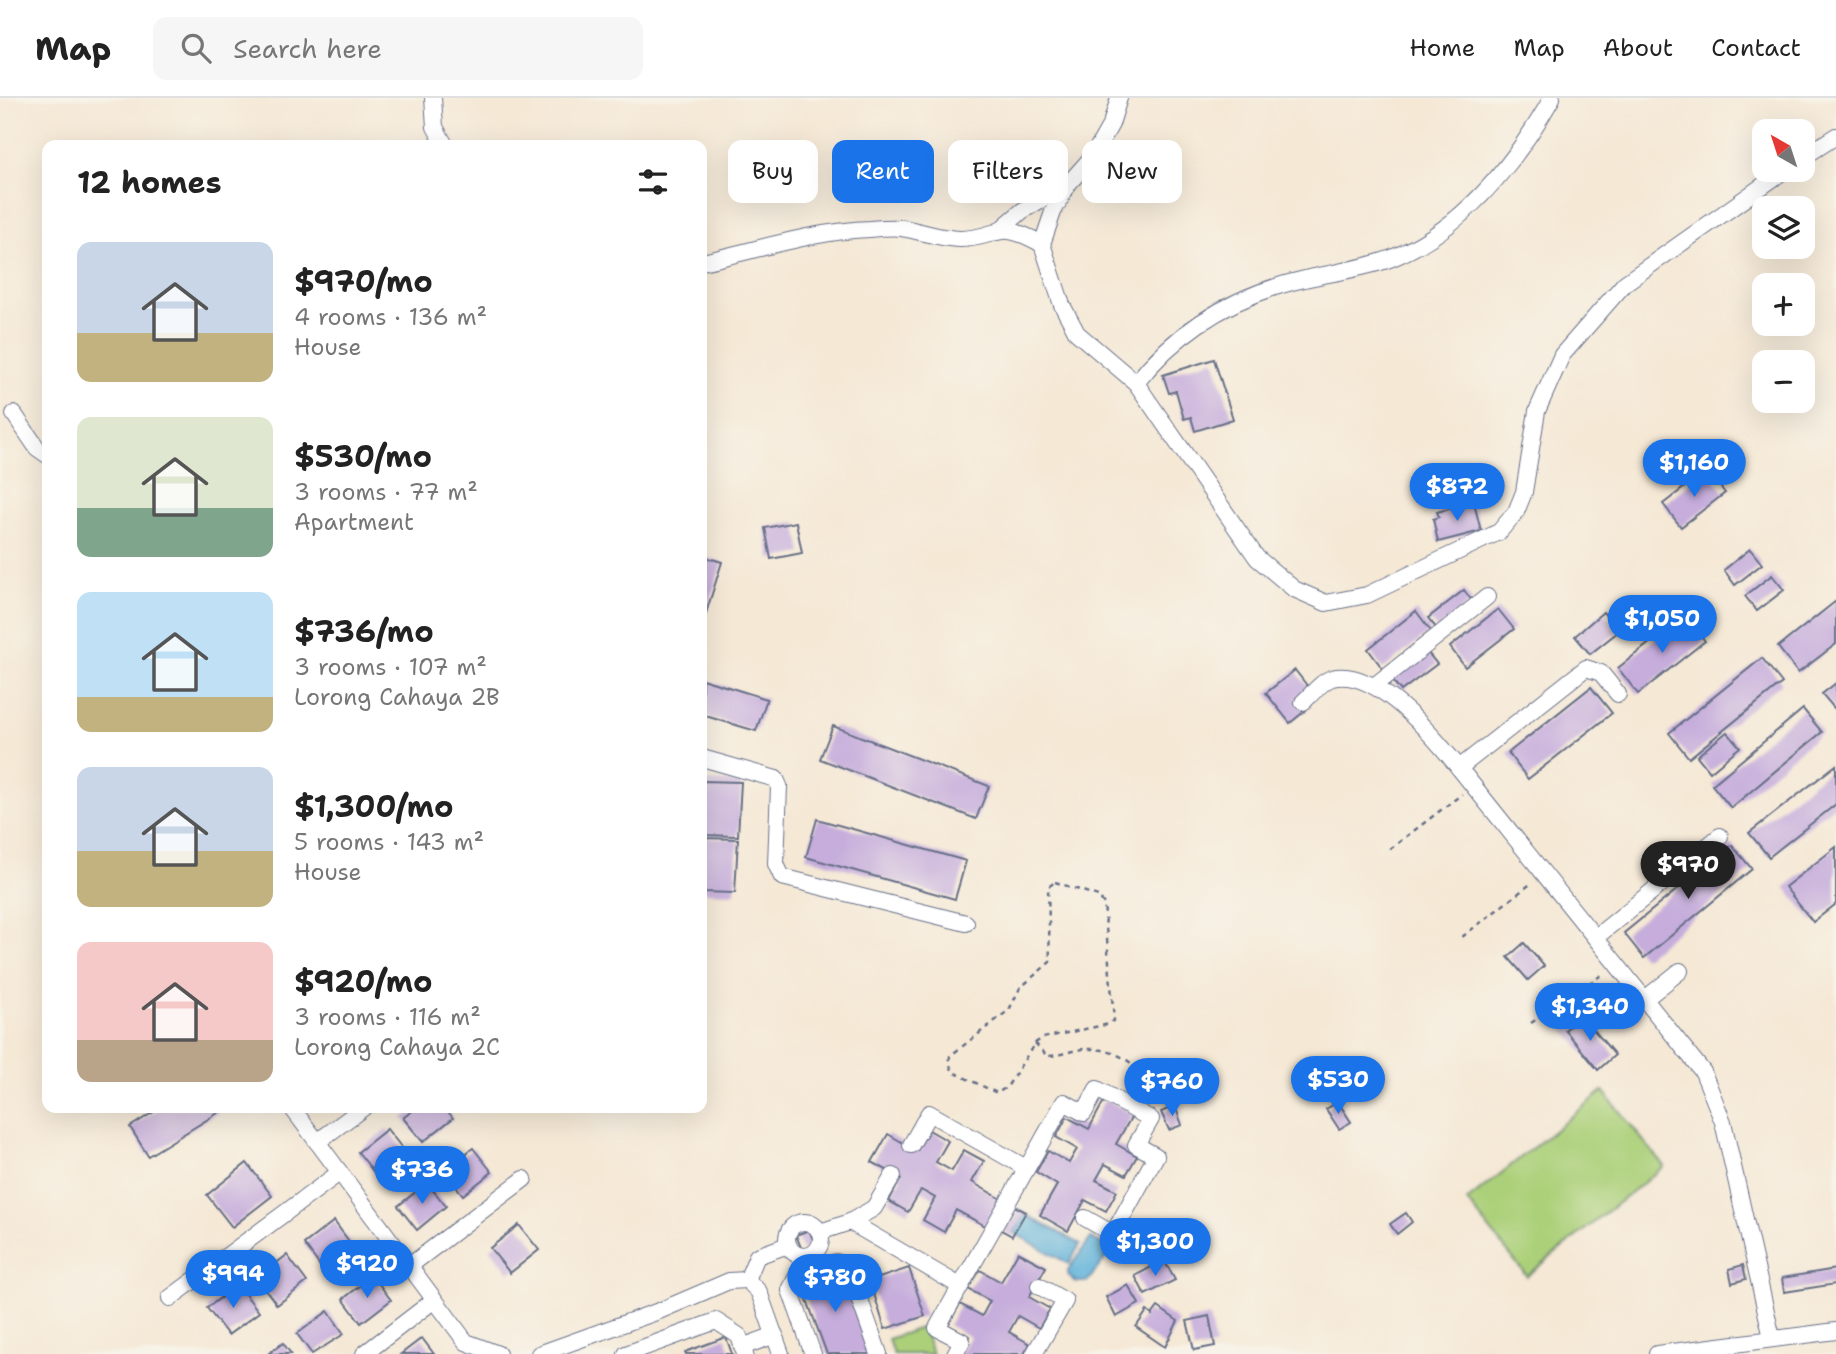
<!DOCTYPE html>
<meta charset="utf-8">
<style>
:root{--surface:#fff;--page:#f6f6f6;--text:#222;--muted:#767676;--line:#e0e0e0;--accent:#1a73e8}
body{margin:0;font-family:"Shantell Sans",sans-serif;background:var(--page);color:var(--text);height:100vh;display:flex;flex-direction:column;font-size:26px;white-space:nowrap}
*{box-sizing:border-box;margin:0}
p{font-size:23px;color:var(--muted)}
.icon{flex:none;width:38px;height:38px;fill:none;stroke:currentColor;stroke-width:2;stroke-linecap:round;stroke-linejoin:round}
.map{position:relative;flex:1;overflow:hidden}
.details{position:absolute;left:42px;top:42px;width:665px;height:973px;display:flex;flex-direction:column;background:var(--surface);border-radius:14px;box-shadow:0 7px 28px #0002}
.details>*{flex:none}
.guide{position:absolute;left:728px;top:42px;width:665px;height:63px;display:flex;gap:14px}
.needle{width:46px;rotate:321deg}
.fabs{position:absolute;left:1752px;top:21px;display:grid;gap:14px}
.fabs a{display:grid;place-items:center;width:63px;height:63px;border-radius:14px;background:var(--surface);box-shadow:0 7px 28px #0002;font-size:35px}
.price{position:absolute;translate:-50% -60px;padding:0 16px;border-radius:24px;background:var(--accent);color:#fff;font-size:23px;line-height:46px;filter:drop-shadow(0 2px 4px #0008)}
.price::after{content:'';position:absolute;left:50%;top:42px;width:21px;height:16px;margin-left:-10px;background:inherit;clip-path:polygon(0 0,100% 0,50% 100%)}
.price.current{background:#222;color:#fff}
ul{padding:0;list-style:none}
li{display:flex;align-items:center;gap:21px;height:175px;padding:0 35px}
li span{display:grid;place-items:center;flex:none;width:196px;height:140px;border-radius:14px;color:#555}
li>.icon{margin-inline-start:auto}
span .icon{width:84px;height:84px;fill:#fffc;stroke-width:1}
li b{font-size:30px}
h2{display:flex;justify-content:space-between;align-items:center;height:84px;padding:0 35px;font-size:30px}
.tag{padding:0 24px;border-radius:14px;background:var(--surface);box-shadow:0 7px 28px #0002;font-size:24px;line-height:63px}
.tag.current{background:var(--accent);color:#fff}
header{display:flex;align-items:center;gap:42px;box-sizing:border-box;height:98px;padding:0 35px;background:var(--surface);border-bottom:2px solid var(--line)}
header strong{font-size:33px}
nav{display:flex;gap:38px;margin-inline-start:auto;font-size:24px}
.search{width:490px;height:63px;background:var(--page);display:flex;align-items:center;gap:18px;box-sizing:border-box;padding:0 24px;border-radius:14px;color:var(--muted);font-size:26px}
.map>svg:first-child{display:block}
.green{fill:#acd079;stroke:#64806c;stroke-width:2}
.water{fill:#5db1d9;stroke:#3c709c;stroke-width:2}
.building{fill:#c6addc}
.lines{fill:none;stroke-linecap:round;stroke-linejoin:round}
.minor-casing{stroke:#677088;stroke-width:18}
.path{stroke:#677088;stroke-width:2.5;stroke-dasharray:5 5;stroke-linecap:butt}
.minor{stroke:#fff;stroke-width:16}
</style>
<header>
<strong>Map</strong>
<div class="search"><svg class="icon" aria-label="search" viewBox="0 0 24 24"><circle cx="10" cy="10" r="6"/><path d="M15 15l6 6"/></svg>Search here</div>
<nav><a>Home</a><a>Map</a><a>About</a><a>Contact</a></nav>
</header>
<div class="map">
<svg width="1836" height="1256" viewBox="0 0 1836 1256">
<rect width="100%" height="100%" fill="#f7f3e8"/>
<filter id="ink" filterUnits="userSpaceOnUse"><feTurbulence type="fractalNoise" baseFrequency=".0143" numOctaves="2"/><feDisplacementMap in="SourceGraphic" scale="14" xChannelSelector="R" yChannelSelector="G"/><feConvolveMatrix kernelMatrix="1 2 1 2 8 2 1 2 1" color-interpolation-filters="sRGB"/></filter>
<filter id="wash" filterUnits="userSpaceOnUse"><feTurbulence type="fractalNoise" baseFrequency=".00686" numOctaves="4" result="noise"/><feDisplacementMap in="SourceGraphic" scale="28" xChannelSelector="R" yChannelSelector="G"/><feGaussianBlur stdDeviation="1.57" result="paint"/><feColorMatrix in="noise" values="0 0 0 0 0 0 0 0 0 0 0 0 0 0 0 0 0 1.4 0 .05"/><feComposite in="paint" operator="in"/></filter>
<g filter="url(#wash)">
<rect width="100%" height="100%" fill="#f5e8d5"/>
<g class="green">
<path d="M1603,993L1664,1068L1527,1178L1467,1103Z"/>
<path d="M923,1229L932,1256H893L888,1241Z"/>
</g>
<g class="water">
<path d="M1025,1116L1080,1146L1069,1166L1014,1135Z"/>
<path d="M1091,1140L1102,1146L1108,1157L1087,1184H1075L1068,1177V1172Z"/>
</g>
<g id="blocks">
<g class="building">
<path d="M1214,261L1233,321L1195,333L1191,319L1184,321L1176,293L1169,295L1163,277Z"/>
<path d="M1707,372L1725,395L1681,429L1663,406Z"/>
<path d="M1474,405L1481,433L1438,444L1433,421L1439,419L1437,414Z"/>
<path d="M796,424L802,455L771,461L765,430Z"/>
<path d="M1750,451L1762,466L1735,487L1724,472Z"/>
<path d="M702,458L722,464L702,528Z"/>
<path d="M1772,477L1784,492L1757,513L1745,498Z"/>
<path d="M1464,492L1472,503L1437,531L1428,520Z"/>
<path d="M1836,503V546L1798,575L1778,549Z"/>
<path d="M1498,511L1514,531L1465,569L1450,549Z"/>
<path d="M1416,513L1431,533L1383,571L1368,551Z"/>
<path d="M1603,514L1619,533L1590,556L1575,538Z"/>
<path d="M1685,517L1705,543L1638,596L1618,570Z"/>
<path d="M1428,555L1437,566L1401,593L1392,582Z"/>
<path d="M1762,560L1782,585L1689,660L1669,635Z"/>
<path d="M1295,572L1309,590L1296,600L1306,612L1290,625L1266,595Z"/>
<path d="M702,581L767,601L756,633L702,617Z"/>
<path d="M1836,585V608L1834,610L1822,596Z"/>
<path d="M1591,589L1612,615L1528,681L1508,655Z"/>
<path d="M1803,611L1822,634L1731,710L1712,687Z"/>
<path d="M833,628L989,688L976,721L820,661Z"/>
<path d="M1727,634L1740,649L1710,674L1697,658Z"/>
<path d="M1836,667V706L1769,759L1749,735Z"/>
<path d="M702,683L741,684L738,738L702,737Z"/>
<path d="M817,721L966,763L955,801L806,759Z"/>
<path d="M702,740L738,741L735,795L702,794Z"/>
<path d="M1732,747L1752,771L1644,860L1624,835Z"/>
<path d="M1836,749V806L1813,824L1785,789Z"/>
<path d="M1524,845L1544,868L1528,882L1508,859Z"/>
<path d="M1582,918L1615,957L1598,972L1565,932Z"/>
<path d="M1105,1001L1133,1016L1116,1046L1137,1058L1126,1077L1105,1066L1096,1082L1117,1093L1106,1113L1085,1102L1068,1133L1040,1117L1057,1087L1036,1074L1048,1053L1069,1065L1077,1051L1056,1039L1067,1019L1089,1031Z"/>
<path d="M1338,1004L1351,1024L1339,1031L1326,1011Z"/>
<path d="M1175,1008L1182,1027L1169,1032L1161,1014Z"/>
<path d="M160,1010H226L148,1058L130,1029Z"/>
<path d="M416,1010H445L453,1020L423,1044L403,1020Z"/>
<path d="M387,1031L406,1055L377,1078L358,1054Z"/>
<path d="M929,1032L948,1043L936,1064L952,1073L964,1052L984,1063L972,1084L1003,1102L987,1129L956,1112L944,1134L923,1122L935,1100L921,1092L908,1114L889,1103L901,1080L872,1064L888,1036L917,1053Z"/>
<path d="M473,1050L492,1074L463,1097L444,1073Z"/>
<path d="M247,1065L272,1098L232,1129L207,1097Z"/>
<path d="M427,1085L446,1108L417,1132L398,1108Z"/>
<path d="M1009,1105L1026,1114L1012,1138L996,1129Z"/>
<path d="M1406,1115L1412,1124L1397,1136L1390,1126Z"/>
<path d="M334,1123L354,1150L323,1172L304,1146Z"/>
<path d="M519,1127L539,1152L510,1175L490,1150Z"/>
<path d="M809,1132L815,1147L802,1152L796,1137Z"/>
<path d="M1018,1154L1046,1169L1029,1199L1050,1211L1039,1230L1018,1218L1009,1234L1030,1246L1024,1256H960L970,1239L948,1227L960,1206L982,1218L990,1203L968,1191L980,1172L1001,1184Z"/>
<path d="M287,1157L307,1184L277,1207L257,1180Z"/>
<path d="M1164,1162L1175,1182L1145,1197L1135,1178Z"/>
<path d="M1743,1167L1746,1181L1732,1185L1729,1171Z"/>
<path d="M839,1168L871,1256H827L800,1183Z"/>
<path d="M909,1170L925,1218L885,1231L870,1183Z"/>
<path d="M1836,1171V1186L1784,1194L1782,1180Z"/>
<path d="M373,1178L391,1202L361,1225L343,1201Z"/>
<path d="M238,1187L259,1214L228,1237L207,1210Z"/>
<path d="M1128,1187L1139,1206L1116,1219L1106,1199Z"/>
<path d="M1158,1209L1178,1223L1165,1249L1136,1229L1147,1213L1152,1217Z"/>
<path d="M328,1213L344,1236L312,1256L297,1236Z"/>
<path d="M1209,1218L1215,1248L1194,1252L1187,1223Z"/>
<path d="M726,1239L732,1256H686L685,1254Z"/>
<path d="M422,1240L434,1256H401Z"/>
<path d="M283,1245L291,1256H268Z"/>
</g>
</g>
</g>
<g filter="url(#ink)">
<use href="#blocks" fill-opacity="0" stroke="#677088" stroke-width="2"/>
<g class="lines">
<defs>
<g id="minor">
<path d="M433,0L435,29L445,47"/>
<path d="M1119,0L1111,26L1093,58L1069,85L1053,114L1042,146L1062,207L1077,235L1136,285L1257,460L1294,491L1326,505L1367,497L1499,434L1516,414L1524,394L1537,313L1562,257L1625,185L1785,72"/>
<path d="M1802,60L1836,38"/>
<path d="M1001,131L1022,113L1069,85"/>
<path d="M702,164C758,152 813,133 870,131C880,130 892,129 902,130C922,133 940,141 960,141C1001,140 995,120 1042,146"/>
<path d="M1136,285C1180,229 1239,195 1309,180C1337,174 1366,170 1392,160C1463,131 1515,65 1552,0"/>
<path d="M14,316L37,350L47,357"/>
<path d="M1374,588L1487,499"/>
<path d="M1618,596L1601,575L1586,570L1459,670L1703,974L1723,1024L1772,1240"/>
<path d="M1303,604C1311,597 1322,583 1332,580C1376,569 1435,640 1459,670"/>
<path d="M702,660L776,681L779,688L776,766L782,779L966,825"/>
<path d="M1596,839L1720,738"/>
<path d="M1645,901L1680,873"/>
<path d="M292,1010L466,1244L498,1256"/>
<path d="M317,1044L363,1010"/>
<path d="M911,1047L929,1015L1026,1070"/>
<path d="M850,1124L874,1110L893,1078"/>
<circle cx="804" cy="1141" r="17"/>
<path d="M820,1134L850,1124L960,1188"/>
<path d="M408,1169L524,1081"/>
<path d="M747,1182L757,1158L788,1147"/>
<path d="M170,1200L339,1075"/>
<path d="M742,1249L775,1237"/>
<path d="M364,1256L433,1203"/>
<path d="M539,1256L659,1213L729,1183L747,1182L759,1194L781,1256"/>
<path d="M626,1256L716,1223L739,1238L745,1256"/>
<path d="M813,1256L790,1192L797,1178L836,1164L849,1171L879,1256"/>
<path d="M955,1256L962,1243L937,1230L1064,1004L1084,1015L1097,991L1151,1021L1136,1047L1156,1058L1113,1136L1085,1120"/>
<path d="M1034,1256L1065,1203L1039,1188"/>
<path d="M1657,1256L1836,1233"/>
</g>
</defs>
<use href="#minor" class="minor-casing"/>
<g class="path">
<path d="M1390,751L1462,696"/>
<path d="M1055,784L1098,798L1104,806L1114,922L1109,926L1043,940L1035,945L1007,989L997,995L953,974L949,965L950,958L1009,912L1020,890L1050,864L1048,789Z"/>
<path d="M1462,839L1533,784"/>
<path d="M1531,925L1603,876"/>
<path d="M1035,945L1047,958C1061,958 1073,951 1086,951C1125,949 1150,979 1168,1009"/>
<path d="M1146,1003L1155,987"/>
</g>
<use href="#minor" class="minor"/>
</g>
</g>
</svg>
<div class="fabs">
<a><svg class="needle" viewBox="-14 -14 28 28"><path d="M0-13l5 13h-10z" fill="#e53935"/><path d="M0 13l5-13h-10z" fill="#767676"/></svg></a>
<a><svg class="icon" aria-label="layers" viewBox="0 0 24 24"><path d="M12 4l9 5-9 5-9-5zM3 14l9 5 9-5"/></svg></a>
<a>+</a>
<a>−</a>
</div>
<b class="price" style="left:1694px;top:401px">$1,160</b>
<b class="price" style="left:1457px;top:425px">$872</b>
<b class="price" style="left:1662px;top:557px">$1,050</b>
<b class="price current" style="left:1688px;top:803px">$970</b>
<b class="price" style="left:1590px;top:945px">$1,340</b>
<b class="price" style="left:1338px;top:1018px">$530</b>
<b class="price" style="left:1172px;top:1020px">$760</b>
<b class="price" style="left:422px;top:1108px">$736</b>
<b class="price" style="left:1155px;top:1180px">$1,300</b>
<b class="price" style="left:367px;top:1202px">$920</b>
<b class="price" style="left:233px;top:1212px">$994</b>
<b class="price" style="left:835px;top:1216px">$780</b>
<div class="guide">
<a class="tag">Buy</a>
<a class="tag current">Rent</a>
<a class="tag">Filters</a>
<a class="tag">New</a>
</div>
<section class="details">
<h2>12 homes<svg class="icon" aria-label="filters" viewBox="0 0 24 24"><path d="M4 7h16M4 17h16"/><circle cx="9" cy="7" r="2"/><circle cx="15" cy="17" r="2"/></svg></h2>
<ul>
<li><span style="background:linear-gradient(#c9d6e8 65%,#c2b280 0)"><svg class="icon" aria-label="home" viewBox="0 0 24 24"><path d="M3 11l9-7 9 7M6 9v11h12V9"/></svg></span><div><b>$970/mo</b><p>4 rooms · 136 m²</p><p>House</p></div></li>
<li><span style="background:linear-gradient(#dfe7d0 65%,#7fa58c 0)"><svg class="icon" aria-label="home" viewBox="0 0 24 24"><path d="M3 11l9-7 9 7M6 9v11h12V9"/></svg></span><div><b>$530/mo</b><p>3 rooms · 77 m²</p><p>Apartment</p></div></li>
<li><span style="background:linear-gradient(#bfe0f5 75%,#c2b280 0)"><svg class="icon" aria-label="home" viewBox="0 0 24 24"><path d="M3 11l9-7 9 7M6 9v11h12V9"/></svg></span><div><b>$736/mo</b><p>3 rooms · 107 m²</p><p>Lorong Cahaya 2B</p></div></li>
<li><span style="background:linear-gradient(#c9d6e8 60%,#c2b280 0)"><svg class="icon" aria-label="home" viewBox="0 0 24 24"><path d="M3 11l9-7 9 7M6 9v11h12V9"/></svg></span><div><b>$1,300/mo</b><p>5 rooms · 143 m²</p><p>House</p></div></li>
<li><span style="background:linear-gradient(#f6c9c9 70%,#b9a48a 0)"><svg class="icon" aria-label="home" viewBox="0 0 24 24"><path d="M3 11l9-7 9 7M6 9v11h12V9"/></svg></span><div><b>$920/mo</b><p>3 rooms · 116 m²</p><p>Lorong Cahaya 2C</p></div></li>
</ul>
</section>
</div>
